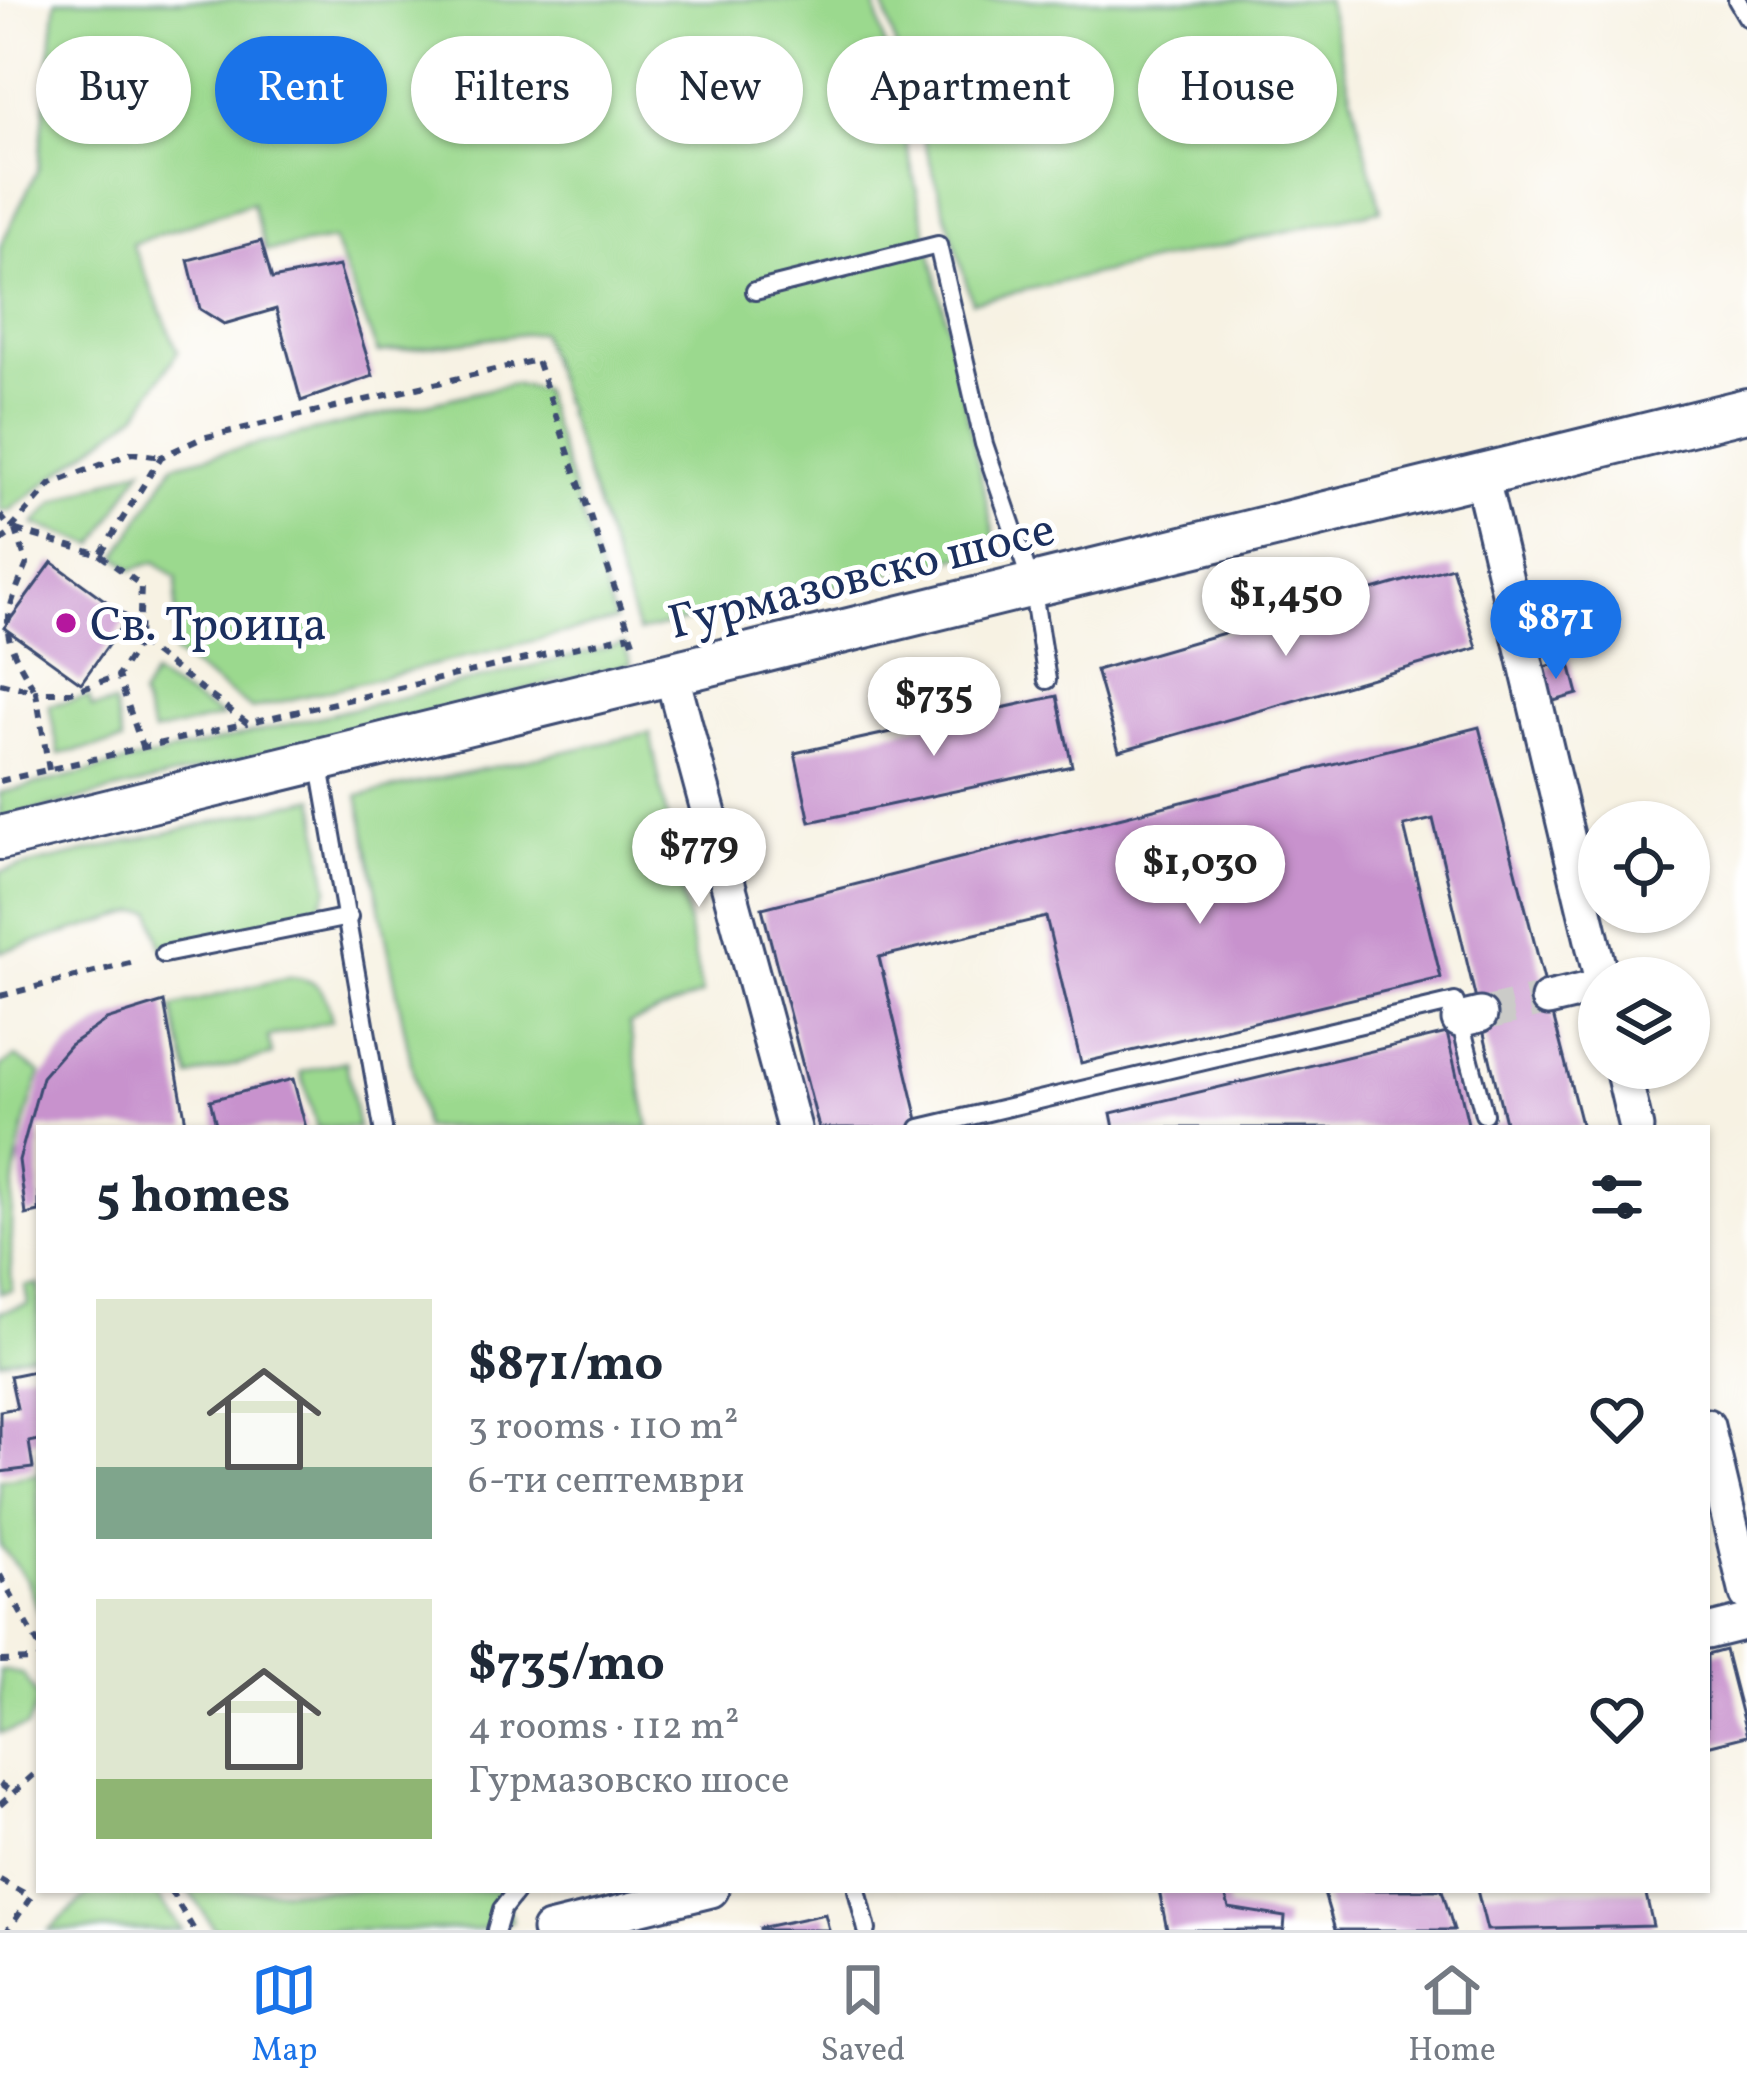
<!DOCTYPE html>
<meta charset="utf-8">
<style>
:root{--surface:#fff;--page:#f6f6f7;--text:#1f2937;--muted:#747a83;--line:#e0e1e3;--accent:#1a73e8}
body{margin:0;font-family:Vollkorn,serif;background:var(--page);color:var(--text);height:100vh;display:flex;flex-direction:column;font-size:45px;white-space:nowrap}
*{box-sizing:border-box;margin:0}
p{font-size:39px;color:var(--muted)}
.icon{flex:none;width:66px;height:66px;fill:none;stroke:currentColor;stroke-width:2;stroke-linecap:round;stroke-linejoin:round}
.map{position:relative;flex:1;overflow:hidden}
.details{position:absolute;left:36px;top:1125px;width:1674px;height:768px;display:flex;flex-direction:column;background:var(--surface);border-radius:0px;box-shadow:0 3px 9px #0004}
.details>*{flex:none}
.top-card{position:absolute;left:36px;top:36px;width:1677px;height:108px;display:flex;gap:24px}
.fabs{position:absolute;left:1578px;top:801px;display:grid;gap:24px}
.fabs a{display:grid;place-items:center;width:132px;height:132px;border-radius:50%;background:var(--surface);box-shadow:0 3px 9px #0004;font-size:60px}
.price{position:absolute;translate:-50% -102px;padding:0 27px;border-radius:42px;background:#fff;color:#222;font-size:39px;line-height:78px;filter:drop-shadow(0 3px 6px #0008)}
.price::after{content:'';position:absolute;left:50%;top:72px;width:36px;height:27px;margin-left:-18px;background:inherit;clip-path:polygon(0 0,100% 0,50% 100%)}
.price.active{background:var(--accent);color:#fff}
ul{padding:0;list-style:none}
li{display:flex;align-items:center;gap:36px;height:300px;padding:0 60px}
li span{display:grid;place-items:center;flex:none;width:336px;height:240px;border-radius:0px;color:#555}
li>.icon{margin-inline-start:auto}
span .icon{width:144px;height:144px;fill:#fffc;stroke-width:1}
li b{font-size:51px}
h2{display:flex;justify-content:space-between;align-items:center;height:144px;padding:0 60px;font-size:51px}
.pill{padding:0 42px;border-radius:54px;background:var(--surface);box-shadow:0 3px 9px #0004;font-size:42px;line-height:108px}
.pill.active{background:var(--accent);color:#fff}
.menu{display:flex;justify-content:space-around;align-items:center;height:168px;border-top:3px solid var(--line);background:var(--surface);font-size:33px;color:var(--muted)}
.menu a{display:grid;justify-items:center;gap:6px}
.menu .active{color:var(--accent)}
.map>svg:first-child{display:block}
.green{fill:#9bd98e;stroke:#5b8476;stroke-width:3}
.building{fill:#c892cd}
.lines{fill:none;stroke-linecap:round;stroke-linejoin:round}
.minor-tunnel{stroke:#cbcbc8;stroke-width:33;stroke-dasharray:33 16;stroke-linecap:butt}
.service-casing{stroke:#3c4c72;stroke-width:22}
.minor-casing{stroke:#3c4c72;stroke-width:39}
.tertiary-casing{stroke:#3c4c72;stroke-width:48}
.path{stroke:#3c4c72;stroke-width:6;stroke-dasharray:9 9;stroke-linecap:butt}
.service{stroke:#fff;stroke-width:16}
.minor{stroke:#fff;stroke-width:33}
.tertiary{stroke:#fff;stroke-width:42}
.poi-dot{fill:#b5179e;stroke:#fff;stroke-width:4.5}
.labels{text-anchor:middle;stroke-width:10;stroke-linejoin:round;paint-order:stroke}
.street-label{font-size:48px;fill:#1b2f5e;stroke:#fff}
.poi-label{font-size:48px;fill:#1b2f5e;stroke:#fff;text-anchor:start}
</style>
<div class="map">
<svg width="1747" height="1930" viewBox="0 0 1747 1930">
<rect width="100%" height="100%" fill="#fff"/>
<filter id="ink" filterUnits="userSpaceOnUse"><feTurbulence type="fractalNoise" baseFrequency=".00833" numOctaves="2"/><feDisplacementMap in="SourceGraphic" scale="24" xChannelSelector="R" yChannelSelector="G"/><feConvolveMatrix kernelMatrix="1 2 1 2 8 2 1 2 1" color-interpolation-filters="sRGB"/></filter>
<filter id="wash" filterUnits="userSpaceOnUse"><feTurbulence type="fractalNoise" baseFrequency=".004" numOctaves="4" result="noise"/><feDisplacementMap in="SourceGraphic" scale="48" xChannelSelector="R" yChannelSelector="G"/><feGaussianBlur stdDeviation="2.7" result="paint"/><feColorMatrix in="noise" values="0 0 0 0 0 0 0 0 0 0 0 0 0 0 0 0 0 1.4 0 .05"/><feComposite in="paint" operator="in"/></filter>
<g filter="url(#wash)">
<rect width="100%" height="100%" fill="#f7f2e3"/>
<g class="green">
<path d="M56,0H874L997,548L638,632L540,332L378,353L333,240L266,251L252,203L132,244L178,351L138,413L9,511L0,510V247L38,169Z"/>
<path d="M882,0H1327L1381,210L972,302Z"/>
<path d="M511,384L541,389L615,621L252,709L174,654L177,578L156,562L132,569L117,556L174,464Z"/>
<path d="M143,467L95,545L34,524L55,502Z"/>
<path d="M624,644L631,664L0,819V793Z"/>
<path d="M153,676L223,717L153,733L141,697Z"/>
<path d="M89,697L92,708L114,704L122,742L59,754L49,705Z"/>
<path d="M650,733L702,994L629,1024L649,1128H424L358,796Z"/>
<path d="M315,798L328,889L315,915L162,948L152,911L137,912L0,952V872Z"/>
<path d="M289,977C321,979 326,992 332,1021L268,1037L272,1055L190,1077L172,1007Z"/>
<path d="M16,1057L41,1073C13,1145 8,1213 12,1290L0,1293V1067Z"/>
<path d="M346,1061L358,1128H317L301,1072Z"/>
<path d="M39,1284V1352L0,1361V1312L28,1304L25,1286Z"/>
<path d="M39,1449V1615L27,1580L0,1545V1480L38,1474Z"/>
<path d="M0,1670L23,1674L39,1699L27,1727L0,1733Z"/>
<path d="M93,1890H153L182,1930H49Z"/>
<path d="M189,1890H503L512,1921L474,1930H215Z"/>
</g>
<g id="blocks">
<g class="building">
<path d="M261,241L272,279L339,266L373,376L301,401L276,309L224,324L200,309L188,260Z"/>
<path d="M52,562L128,617L81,683L4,628Z"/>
<path d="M1452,567L1477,648L1119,751L1096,670Z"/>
<path d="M1569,660L1578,694L1544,704L1534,670Z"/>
<path d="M1057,696L1072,766L810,822L795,753Z"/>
<path d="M1479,727L1582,1128H1486L1505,1122L1433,819L1404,826L1441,978L1081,1063L1046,917L879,957L920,1128H819L762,908Z"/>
<path d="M164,1002L187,1128H39V1212L26,1215L19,1160L42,1077L70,1045L106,1020Z"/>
<path d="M1447,1033L1469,1128H1114L1111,1113Z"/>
<path d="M293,1079L306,1128H217L210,1100Z"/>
<path d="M39,1370V1440L29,1442L33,1468L0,1472V1411L17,1408L10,1376Z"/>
<path d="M1725,1650L1747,1736L1707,1746V1655Z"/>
<path d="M1159,1890H1224L1229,1908L1285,1917L1284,1930H1167Z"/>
<path d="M1323,1890H1442L1454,1930H1335Z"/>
<path d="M1477,1890H1645L1653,1926L1487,1930Z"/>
<path d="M825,1914L829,1930H760V1928Z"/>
</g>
</g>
</g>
<g filter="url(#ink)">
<use href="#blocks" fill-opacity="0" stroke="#3c4c72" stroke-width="3"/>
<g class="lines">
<path class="minor-tunnel" d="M1480,1015L1548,999"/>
<defs>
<g id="service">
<path d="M1737,0L1747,17"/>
<path d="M755,291L938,245L984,444L1032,585L1047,680"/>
<path d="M319,760L383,1128"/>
<path d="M164,954L349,917"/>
<path d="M920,1128L1455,1002L1484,1114"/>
<path d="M857,1890L867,1930"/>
<path d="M496,1930L502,1909L517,1890"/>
</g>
<g id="minor">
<path d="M1481,475L1601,978"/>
<path d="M671,673L794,1128"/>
<path d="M1548,999L1599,987"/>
<path d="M1459,1020L1480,1015"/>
<path d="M1622,1068L1636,1128"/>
<path d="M1707,1426L1747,1594"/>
<path d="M1707,1632L1747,1622"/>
<path d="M549,1930L711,1890"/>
</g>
<path id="tertiary" d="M0,838L1747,410"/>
</defs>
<use href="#service" class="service-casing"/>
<use href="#minor" class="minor-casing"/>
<use href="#tertiary" class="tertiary-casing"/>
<g class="path">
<path d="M0,515L11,529L51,484L132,453L161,457"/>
<path d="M16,530L100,555L161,457L202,438L537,360L633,642"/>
<path d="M0,541L16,530L27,564C0,627 0,633 36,692"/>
<path d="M100,555L141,585L139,642L247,723L630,635"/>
<path d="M139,642L118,676L142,746"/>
<path d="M0,683L33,691"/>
<path d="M49,770L36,692H71L118,676"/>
<path d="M0,781L247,723"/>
<path d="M0,996L138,961"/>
<path d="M0,1575L39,1646"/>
<path d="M0,1661L39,1660"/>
<path d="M0,1784L11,1792"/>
<path d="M0,1805L39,1770"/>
<path d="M0,1880L31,1897L8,1930"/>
<path d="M170,1890L194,1930"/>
</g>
<use href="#service" class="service"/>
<use href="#minor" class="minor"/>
<use href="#tertiary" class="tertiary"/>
</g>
</g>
<circle class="poi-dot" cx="66" cy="623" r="12"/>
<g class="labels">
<g class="street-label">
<text transform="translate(861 574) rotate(-14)" y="17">Гурмазовско шосе</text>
</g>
<g class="poi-label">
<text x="90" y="640">Св. Троица</text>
</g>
</g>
</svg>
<div class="fabs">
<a><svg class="icon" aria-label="locate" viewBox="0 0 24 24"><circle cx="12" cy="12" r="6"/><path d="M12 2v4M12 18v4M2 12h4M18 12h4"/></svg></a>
<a><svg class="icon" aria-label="layers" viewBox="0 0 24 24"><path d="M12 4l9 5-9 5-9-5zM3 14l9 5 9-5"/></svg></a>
</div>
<b class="price" style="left:1286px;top:659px">$1,450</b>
<b class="price active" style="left:1556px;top:682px">$871</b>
<b class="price" style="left:934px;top:759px">$735</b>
<b class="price" style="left:699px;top:910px">$779</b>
<b class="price" style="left:1200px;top:927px">$1,030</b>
<div class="top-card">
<a class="pill">Buy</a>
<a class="pill active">Rent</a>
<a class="pill">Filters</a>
<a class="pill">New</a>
<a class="pill">Apartment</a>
<a class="pill">House</a>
</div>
<section class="details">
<h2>5 homes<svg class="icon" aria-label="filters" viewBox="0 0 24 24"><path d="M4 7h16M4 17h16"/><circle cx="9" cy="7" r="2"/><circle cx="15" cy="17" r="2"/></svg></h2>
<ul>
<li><span style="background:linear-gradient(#dfe7d0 70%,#7fa58c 0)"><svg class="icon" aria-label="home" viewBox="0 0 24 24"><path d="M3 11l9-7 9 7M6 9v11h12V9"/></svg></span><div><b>$871/mo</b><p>3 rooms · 110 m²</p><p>6-ти септември</p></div><svg class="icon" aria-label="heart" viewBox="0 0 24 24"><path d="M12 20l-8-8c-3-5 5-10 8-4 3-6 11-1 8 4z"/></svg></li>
<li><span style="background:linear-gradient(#dfe7d0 75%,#8fb573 0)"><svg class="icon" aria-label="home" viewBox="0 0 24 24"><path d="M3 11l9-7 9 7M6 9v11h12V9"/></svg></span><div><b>$735/mo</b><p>4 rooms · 112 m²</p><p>Гурмазовско шосе</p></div><svg class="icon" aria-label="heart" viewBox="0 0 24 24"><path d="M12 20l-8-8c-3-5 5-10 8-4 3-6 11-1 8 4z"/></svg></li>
</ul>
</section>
</div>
<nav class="menu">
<a class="active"><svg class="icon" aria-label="map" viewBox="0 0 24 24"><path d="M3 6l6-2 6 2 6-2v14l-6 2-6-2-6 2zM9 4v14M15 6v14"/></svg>Map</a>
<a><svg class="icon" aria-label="saved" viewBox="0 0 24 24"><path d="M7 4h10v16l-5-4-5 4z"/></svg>Saved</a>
<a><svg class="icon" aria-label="home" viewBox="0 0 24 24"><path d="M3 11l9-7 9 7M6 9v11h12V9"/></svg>Home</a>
</nav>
